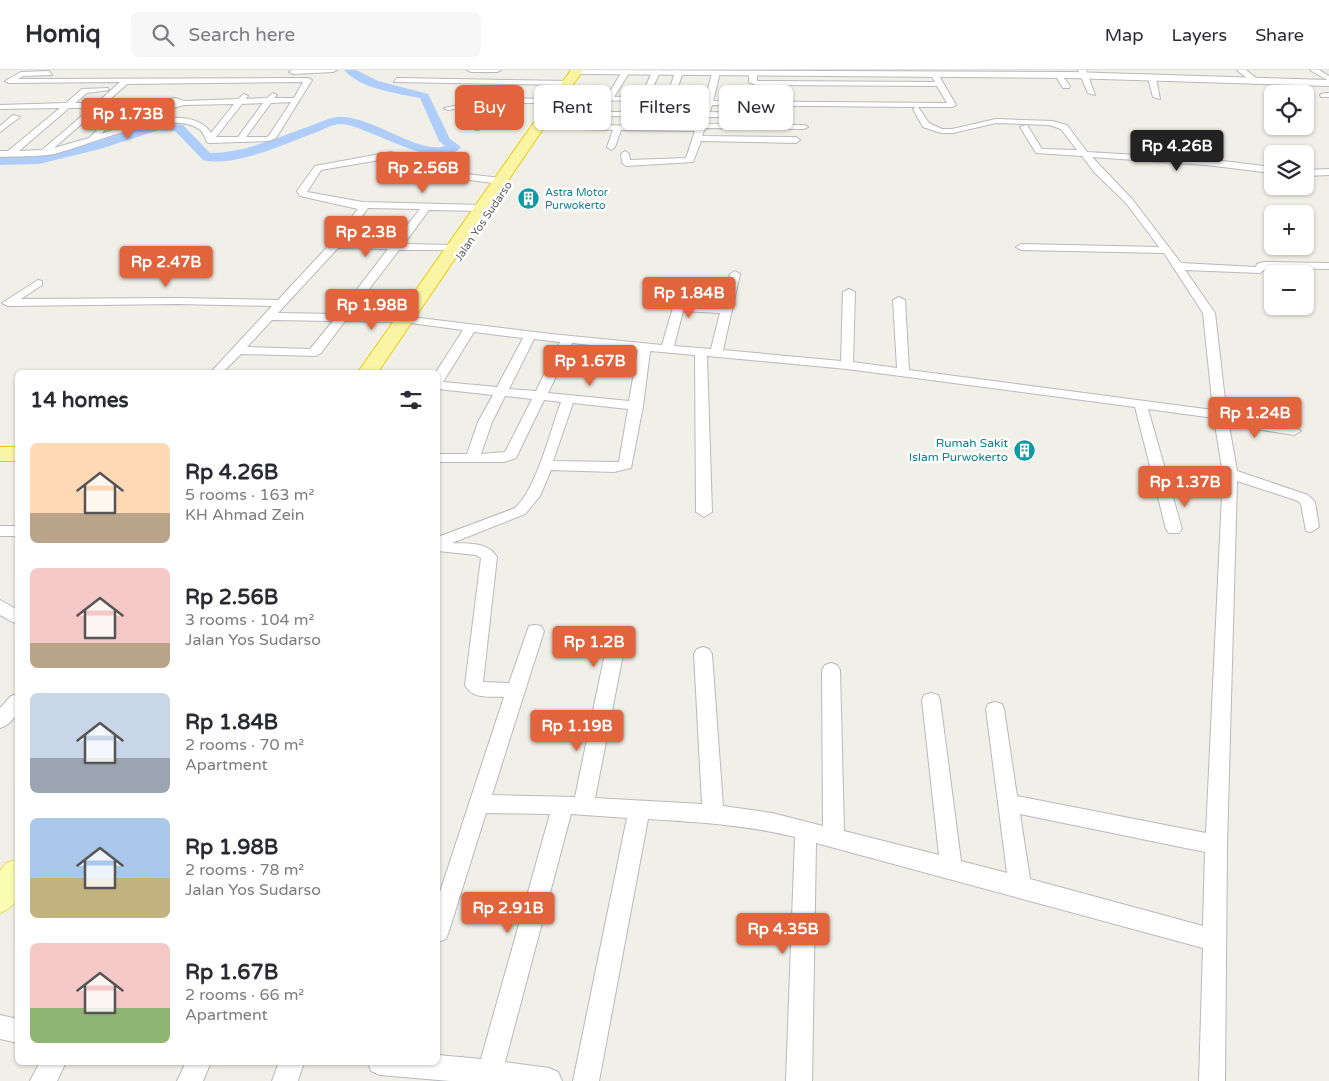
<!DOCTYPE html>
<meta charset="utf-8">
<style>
:root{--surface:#fff;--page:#f7f7f7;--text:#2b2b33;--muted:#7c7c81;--line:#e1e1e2;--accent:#e1643d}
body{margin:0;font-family:"Varela Round",sans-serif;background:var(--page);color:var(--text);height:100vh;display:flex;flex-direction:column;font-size:19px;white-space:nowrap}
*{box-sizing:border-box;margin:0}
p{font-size:16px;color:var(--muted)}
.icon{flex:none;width:28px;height:28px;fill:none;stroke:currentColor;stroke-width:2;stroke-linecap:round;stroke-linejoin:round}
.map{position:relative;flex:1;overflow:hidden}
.details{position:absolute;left:15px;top:300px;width:425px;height:695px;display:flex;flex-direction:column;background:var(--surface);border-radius:8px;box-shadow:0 1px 4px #0004}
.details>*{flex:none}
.hud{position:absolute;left:455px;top:15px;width:475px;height:45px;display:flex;gap:10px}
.controls{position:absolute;left:1264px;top:15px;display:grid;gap:10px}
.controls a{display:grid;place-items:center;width:50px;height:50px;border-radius:8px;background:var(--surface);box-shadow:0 1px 4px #0004;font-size:25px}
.price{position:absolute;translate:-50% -42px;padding:0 11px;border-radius:5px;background:var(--accent);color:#fff;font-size:16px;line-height:32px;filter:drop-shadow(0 1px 2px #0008)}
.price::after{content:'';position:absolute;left:50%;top:30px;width:15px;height:11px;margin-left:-8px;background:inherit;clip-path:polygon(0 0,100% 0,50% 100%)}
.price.on{background:#222;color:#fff}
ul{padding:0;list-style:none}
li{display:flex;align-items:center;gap:15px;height:125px;padding:0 15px}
li span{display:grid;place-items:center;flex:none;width:140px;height:100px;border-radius:8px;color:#555}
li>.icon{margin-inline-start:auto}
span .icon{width:60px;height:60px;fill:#fffc;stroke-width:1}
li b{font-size:21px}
h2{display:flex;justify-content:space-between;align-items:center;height:60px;padding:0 15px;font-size:21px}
.pill{padding:0 18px;border-radius:8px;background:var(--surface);box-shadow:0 1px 4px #0004;font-size:18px;line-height:45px}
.pill.on{background:var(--accent);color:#fff}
header{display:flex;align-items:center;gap:30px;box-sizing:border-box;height:70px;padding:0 25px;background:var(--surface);border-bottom:1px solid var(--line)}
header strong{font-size:24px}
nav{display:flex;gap:28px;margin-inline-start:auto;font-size:18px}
.search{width:350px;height:45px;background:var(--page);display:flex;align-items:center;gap:12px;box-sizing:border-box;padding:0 18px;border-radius:8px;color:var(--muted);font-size:19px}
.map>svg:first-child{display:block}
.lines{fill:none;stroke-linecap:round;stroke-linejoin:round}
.river{fill:#aecdfb;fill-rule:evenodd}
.minor-casing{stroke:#b8b9be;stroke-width:2}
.tertiary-casing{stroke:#b8b9be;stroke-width:2}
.primary-casing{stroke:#ebdb67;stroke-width:2}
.trunk-casing{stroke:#edcb0c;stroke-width:2}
.minor{fill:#fff;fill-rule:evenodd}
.tertiary{fill:#fff;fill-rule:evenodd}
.primary{fill:#fbfbb2;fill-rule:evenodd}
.trunk{fill:#faf5a5;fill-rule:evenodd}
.labels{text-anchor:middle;stroke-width:5;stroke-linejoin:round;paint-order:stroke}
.far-culture-label{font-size:11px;fill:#0d838f;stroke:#fff;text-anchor:start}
.far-street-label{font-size:11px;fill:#5f6267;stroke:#fff}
.culture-label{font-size:12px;fill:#0d838f;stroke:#fff;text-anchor:end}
</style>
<header>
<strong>Homiq</strong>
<div class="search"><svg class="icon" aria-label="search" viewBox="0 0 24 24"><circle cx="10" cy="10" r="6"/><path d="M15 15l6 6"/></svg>Search here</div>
<nav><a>Map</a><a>Layers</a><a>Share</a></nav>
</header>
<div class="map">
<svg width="1329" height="1011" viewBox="0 0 1329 1011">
<rect width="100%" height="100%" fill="#f0f0e8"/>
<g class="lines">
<path class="river" d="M344,0H356L378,11L428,24L450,69L461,77C438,104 372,57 342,54C335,53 324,59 317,62C286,73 235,98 203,90L175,61L159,60L100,79L39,94L0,95V87L39,86L92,73L158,52L183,55L210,83C245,83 278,67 310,56C319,53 330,47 339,47C371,45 419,85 445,76L439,71L420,28C396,23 361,19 344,0Z"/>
<defs>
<g id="minor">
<path d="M292,0H337L333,2L293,4L289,2Z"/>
<path d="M467,0H501L497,2H471Z"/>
<path d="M623,0H631L614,27L658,25L645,18L652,2L657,0L660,2L653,17L672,27L668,29L565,32L561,30L565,28H606Z"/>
<path d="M676,0L683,2L678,17L674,19L670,17Z"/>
<path d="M1078,0H1086L1095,25L1088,23Z"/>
<path d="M1237,0H1246L1261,12L1254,14Z"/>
<path d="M1310,0H1319L1329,6V11Z"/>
<path d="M49,1L52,5L23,6L18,9L308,8L312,10L276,68L269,71L210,73L207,72C205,68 203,61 199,59C169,38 88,76 54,84C36,87 18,86 0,87V81H8L60,38L0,39V35L66,33L82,19L108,18L109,20L87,23L75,33H97L120,12L9,13L5,11L21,2ZM303,12L294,28H274L277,25L273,23L267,28L246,29L248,26L244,24L238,29L184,31L175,28L156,32H134L130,30L125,32L106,33L127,14ZM291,32L270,64L267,67H246L271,33ZM263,33L238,67H216L242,34ZM234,34L211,63C192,33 128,55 101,64L129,37L154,36L170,39L184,35ZM101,37H120L89,68L54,78ZM69,38H91L42,80L19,81Z"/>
<path d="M716,1L720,3L713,31L947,33L937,16L756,15L749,12V3L753,1L757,3V11L935,12L930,4L934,2L938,4L956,35L952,37H918L929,53L942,59H952L996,49L1052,51L1067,55L1087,82L1206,89L1272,97V103L1206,95L1092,87L1132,129L1181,193L1256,197L1257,194L1264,192L1329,193V199L1267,198L1260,203L1185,200L1215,243L1227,347L1294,357L1301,361L1294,365L1229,355L1237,401L1308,425L1315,432L1319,457L1311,462L1306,461L1301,434L1298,431L1237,411L1227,775L1225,1011H1199L1203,878L816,773L812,1011H786L795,767C747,755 697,752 648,749L599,1011H573L627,748L571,744L505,992L549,998L558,1002L562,1011H450L380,1005L371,1001L368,992H438V985L481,989L550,744L486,743L449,861L446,869L438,872V828L504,627C490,626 473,630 465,615L481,488L476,485L438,481V467L515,438C537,418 550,361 561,332L544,330L516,388L504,392H438V384H467L478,352L493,325L438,319L436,302L463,260L403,252L345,251L321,283L316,286L241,284L223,302H211L272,236L178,234L8,236L2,233L38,210L42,211V215L21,229L178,228L278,230L331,173L358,139L300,126L297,121L315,96L391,82L417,88L425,95L439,101L501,108L506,111L501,114L437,106L419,99L411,92L391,88L321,100L307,122L363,132L483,135L488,138L483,141L429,140L404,174L455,175L459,176V180H399L350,244L403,246L551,264L662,275L681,210H689L690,212L685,234L722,236L730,204L735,201L740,204L723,280L841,291L843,222L849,219L855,222L853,292L897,298L893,230L899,227L905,230L909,300L1213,340L1203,243L1164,183L1021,180L1016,177L1021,174L1159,177L1126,133L1094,102L1082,86L1036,83L1020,57L1027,55L1042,79L1077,80L1061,59L1049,55L996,53L953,63H941L923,57L913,39L916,37L712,35L710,42L740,43L744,45L740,47H708L706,54L804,55L808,57L804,59L705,58L702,66L796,67L800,70L796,73L701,71L693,92L626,96L622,93L621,84L625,81L629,84L630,90L686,88L695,61L621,60L615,77L611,80L607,77L613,60L548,58L544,56L548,54L697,57L700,47L601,46L597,44L601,42H702L712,3ZM368,138L420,139L393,173L343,172ZM338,178L388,179L338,244L278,243ZM683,241L720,243L711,279L674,276ZM272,250L333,251L310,279L247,277ZM474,262L523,268L497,317L443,312ZM534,269L560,272L536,321L509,319ZM572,273L638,280L629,331L548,323ZM650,281L695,285L696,442L704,447L712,442L707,286L847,299L1135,337L1166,459L1169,463H1179L1182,459L1148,339L1214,348L1223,404L1206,763L1017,726L1004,639L1002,634L995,632L988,634L986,639L1007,803L961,791L940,630L938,625L931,623L924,625L922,630L939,785L844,761L840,600L837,595L831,593L825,595L822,600L823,756L772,743L723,736L712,584L709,579L703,577L697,579L694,584L702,734L595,728L626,569L623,564L617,563L611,564L608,569L575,727L492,725L544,561L541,556L535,555L529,556L509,613L483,612L497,487C487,471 468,474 452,473L525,444L540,426L551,400L614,402L631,398L643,336ZM505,326L532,329L505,382L481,384L492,352ZM573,333L628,339L619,392L553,391ZM1020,744L1205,782L1203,856L1030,809Z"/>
<path d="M1054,3H1060L1070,16L1069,18H1063Z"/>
<path d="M1152,6L1156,8L1160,29L1153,27L1148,8Z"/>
<path d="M397,8L568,11L572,13L568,15L394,12Z"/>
<path d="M1324,23H1329V27H1321L1320,25Z"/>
<path d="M493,28L556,29L560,31L556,33H495L479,60H476L472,58L487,33L448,40L444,38Z"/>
<path d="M13,45L20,47L0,62V56Z"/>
<path d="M1329,99V105L1305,106V100Z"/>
<path d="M1305,112L1311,117V121H1280L1275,118L1305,116Z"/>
<rect x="0" y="456" width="18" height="10"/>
<path d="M0,530L18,540V555L0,545Z"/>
<path d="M18,624V644L7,655L0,658V638L11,626Z"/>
<path d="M0,945L18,949V973L0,969Z"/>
<path d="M40,992H66L57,1011H30Z"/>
<path d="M186,992H211L203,1011H177Z"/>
<path d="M279,992H304L298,1011H272Z"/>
</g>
<path id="tertiary" d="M573,0L1070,2L1329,10V16L1070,8L577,4Z"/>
<path id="primary" d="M18,789C18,813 26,833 0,843V801L6,793Z"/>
<g id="trunk">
<path d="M571,0H583L378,302H358Z"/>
<rect x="0" y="377" width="18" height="14"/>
</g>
</defs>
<use href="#minor" class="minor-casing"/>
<use href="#tertiary" class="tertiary-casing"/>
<use href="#primary" class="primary-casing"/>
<use href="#trunk" class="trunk-casing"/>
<use href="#minor" class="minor"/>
<use href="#tertiary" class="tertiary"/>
<use href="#primary" class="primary"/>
<use href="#trunk" class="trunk"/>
</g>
<defs>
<symbol id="building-disc" viewBox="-11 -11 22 22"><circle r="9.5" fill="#0f9aa8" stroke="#fff"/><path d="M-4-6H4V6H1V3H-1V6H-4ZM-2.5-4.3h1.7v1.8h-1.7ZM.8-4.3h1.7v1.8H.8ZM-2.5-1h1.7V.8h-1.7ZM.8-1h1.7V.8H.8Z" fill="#fff"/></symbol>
</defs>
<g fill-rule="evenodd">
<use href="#building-disc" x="516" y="116" width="25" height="25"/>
<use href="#building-disc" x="1012" y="368" width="25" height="25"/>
</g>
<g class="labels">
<g class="far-culture-label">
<text x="545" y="126">Astra Motor<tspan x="545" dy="13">Purwokerto</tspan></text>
</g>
<g class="far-street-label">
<text transform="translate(483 151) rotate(-56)" y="4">Jalan Yos Sudarso</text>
</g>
<g class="culture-label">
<text x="1008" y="377">Rumah Sakit<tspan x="1008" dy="14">Islam Purwokerto</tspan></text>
</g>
</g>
</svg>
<div class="controls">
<a><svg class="icon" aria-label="locate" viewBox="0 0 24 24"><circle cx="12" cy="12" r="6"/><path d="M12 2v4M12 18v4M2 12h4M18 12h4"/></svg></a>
<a><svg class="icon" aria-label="layers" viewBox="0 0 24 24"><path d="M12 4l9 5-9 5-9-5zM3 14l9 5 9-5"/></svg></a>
<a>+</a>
<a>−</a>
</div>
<b class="price" style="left:128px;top:70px">Rp 1.73B</b>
<b class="price on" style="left:1177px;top:102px">Rp 4.26B</b>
<b class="price" style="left:423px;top:124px">Rp 2.56B</b>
<b class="price" style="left:366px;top:188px">Rp 2.3B</b>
<b class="price" style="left:166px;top:218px">Rp 2.47B</b>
<b class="price" style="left:689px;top:249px">Rp 1.84B</b>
<b class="price" style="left:372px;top:261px">Rp 1.98B</b>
<b class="price" style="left:590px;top:317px">Rp 1.67B</b>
<b class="price" style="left:1255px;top:369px">Rp 1.24B</b>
<b class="price" style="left:1185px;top:438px">Rp 1.37B</b>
<b class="price" style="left:594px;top:598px">Rp 1.2B</b>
<b class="price" style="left:577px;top:682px">Rp 1.19B</b>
<b class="price" style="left:508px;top:864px">Rp 2.91B</b>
<b class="price" style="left:783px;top:885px">Rp 4.35B</b>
<div class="hud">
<a class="pill on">Buy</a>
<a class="pill">Rent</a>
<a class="pill">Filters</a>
<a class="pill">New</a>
</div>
<section class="details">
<h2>14 homes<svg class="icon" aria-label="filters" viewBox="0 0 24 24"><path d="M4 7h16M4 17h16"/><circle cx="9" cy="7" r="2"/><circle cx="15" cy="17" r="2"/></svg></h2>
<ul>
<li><span style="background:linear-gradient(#ffd9b3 70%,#b9a48a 0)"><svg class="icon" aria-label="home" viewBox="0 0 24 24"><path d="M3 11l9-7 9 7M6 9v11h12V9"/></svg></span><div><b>Rp 4.26B</b><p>5 rooms · 163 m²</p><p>KH Ahmad Zein</p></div></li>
<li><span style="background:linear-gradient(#f6c9c9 75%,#b9a48a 0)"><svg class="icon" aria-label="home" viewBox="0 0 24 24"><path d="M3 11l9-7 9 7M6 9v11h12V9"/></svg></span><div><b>Rp 2.56B</b><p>3 rooms · 104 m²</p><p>Jalan Yos Sudarso</p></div></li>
<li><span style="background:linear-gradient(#c9d6e8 65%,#9aa5b1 0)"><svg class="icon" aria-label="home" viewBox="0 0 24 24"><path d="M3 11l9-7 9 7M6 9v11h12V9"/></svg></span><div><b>Rp 1.84B</b><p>2 rooms · 70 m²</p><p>Apartment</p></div></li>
<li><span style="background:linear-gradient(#a9c7e8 60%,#c2b280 0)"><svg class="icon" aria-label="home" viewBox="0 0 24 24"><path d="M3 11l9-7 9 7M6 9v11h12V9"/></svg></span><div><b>Rp 1.98B</b><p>2 rooms · 78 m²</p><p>Jalan Yos Sudarso</p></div></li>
<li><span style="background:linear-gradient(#f6c9c9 65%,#8fb573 0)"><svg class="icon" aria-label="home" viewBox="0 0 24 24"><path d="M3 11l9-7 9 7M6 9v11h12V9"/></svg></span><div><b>Rp 1.67B</b><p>2 rooms · 66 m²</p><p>Apartment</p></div></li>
</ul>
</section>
</div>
